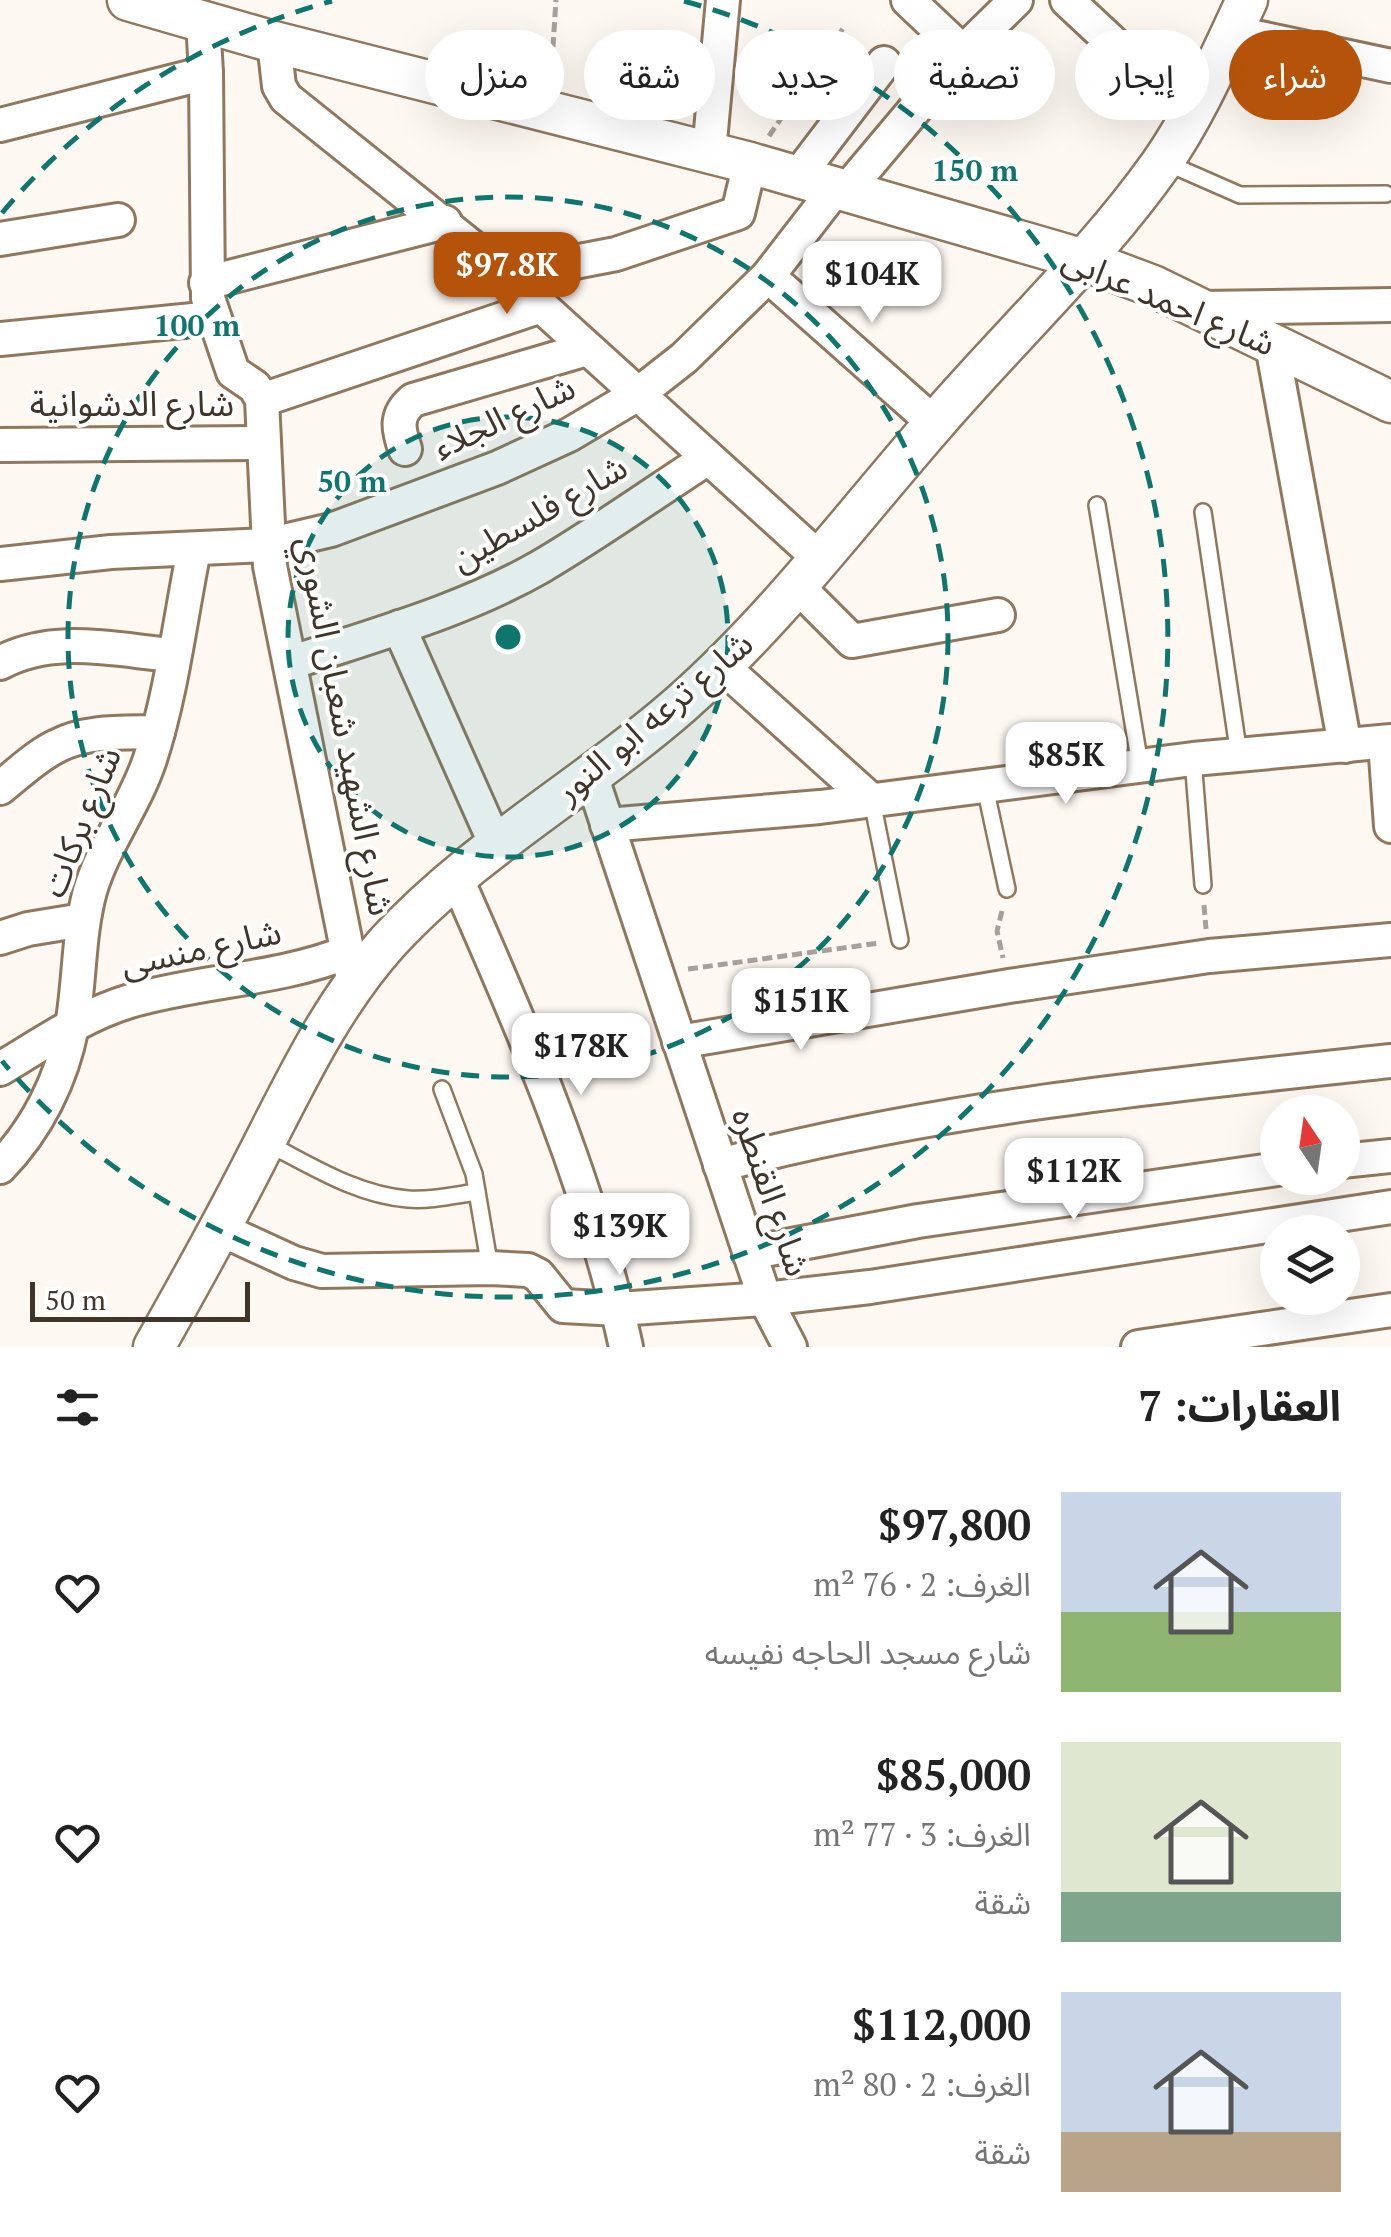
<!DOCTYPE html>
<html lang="ar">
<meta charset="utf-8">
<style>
:root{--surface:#fff;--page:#f2f2f2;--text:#222;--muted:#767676;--accent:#b45309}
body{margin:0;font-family:"PT Serif","Noto Sans Arabic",serif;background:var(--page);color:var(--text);direction:rtl;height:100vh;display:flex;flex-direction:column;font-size:38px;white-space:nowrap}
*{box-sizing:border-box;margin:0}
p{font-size:32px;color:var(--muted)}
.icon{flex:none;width:55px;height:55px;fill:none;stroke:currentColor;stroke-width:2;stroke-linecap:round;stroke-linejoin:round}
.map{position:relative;height:1347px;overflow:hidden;direction:ltr}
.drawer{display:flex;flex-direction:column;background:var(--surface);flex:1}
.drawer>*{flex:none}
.banner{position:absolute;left:30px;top:30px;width:1332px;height:90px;direction:rtl;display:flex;gap:20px}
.needle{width:65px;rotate:347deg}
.fabs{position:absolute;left:1260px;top:1095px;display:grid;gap:20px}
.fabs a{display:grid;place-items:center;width:100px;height:100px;border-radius:50%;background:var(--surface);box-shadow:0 10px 40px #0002;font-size:50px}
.scale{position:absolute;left:30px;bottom:25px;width:220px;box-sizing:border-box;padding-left:10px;border:5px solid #3f352a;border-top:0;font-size:28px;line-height:35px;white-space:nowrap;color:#3f352a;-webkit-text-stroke:8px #fff;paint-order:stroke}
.price{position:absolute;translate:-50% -85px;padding:0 22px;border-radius:20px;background:#fff;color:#222;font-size:32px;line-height:65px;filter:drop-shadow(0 2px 5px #0008)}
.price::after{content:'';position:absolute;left:50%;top:60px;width:30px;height:22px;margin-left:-15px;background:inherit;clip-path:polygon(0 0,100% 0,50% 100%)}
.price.selected{background:var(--accent);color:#fff}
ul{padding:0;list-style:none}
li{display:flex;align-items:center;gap:30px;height:250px;padding:0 50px}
li span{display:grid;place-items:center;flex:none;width:280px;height:200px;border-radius:0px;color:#555}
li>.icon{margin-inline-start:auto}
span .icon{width:120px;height:120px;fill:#fffc;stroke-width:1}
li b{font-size:42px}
h2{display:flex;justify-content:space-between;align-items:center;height:120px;padding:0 50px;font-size:42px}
.tag{padding:0 35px;border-radius:45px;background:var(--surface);box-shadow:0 10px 40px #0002;font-size:35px;line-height:90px}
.tag.selected{background:var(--accent);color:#fff}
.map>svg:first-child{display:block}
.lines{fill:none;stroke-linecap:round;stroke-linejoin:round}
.service-casing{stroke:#90785f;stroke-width:20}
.minor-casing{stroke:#90785f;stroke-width:38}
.tertiary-casing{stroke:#90785f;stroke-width:45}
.path{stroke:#a8a199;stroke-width:5;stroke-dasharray:10 5;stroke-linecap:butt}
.service{stroke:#fff;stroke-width:15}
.minor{stroke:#fff;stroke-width:32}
.tertiary{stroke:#fff;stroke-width:40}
.ring{fill:none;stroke:#0f766e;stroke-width:5;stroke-dasharray:18 12}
.labels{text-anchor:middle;stroke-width:8;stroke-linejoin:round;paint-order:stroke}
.street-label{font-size:35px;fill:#3f352a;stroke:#fff}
.centre{fill:#0f766e;stroke:#fff;stroke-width:5}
.ring-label{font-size:30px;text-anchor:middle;font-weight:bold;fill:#0f766e;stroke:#fff;stroke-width:8;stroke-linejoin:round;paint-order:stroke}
</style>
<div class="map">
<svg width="1391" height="1347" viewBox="0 0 1391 1347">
<rect width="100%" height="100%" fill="#fef8f3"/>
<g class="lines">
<defs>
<g id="service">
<path d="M1167,163L1240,195L1386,194"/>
<path d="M1097,505L1140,765"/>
<path d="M1203,512L1239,755"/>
<path d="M1193,759L1203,885"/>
<path d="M985,787L1007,889"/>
<path d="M872,801L900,940"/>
<path d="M442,1089L474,1174L490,1268"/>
<path d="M265,1142C310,1165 356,1195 408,1199C430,1201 455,1195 477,1192"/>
</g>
<g id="minor">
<path d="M908,0L963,52"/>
<path d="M1067,0L1191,116"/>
<path d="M203,21L206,73L208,298L233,372L255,387L262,400L270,566L354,984"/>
<path d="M1232,32L1391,66"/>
<path d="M274,42L279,86L286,98L507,275L820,559"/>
<path d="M0,125L206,73"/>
<path d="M709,152L723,0"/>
<path d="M798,176L884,63"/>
<path d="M846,191L963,52L1016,0"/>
<path d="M0,239L118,220"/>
<path d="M507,275L616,254L738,213L750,163"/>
<path d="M768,276L934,423"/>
<path d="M206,283L445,222"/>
<path d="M1201,308L1391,305"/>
<path d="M0,339L213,318"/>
<path d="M1272,345L1345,746"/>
<path d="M262,400L541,306"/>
<path d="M0,445L264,443"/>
<path d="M405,449C398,429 395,415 413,400L587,349"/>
<path d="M0,564L111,552L267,545L331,530L497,468L569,435L638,394L684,358L768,276L836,188"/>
<path d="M797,586L852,641L998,615"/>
<path d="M399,627L496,845"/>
<path d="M0,663C53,634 115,650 173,655"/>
<path d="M290,663C374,635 463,611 540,567C598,533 652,494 708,458"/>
<path d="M722,666L872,801"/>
<path d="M1385,742L1391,826"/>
<path d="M591,775L765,1299L790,1347"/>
<path d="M0,788C18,774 36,756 57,746C87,730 124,733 158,732"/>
<path d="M607,825L820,807L1193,759L1391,741"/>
<path d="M456,877C523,1028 591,1185 626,1347"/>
<path d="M0,938L28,929L83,920"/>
<path d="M679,1042L1009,986L1209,956L1391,940"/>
<path d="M0,1069C42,1044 83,1015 130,1001C202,980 278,980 348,952"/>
<path d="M1342,1161L1391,1156"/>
<path d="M720,1165C939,1107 1166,1085 1391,1061"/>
<path d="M0,1167C37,1129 62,1079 72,1026C80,981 78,935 90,891C104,844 135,805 150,759C172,692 180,619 194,550"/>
<path d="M220,1229L294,1263L322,1271L490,1268L528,1270L538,1275L563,1306L618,1309L765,1299L870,1287L1391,1207"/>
<path d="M749,1253L918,1221L1278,1169"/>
<path d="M1138,1347L1391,1310"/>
</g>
<g id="tertiary">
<path d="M128,0L274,42L750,163L1081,259L1153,286L1391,402"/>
<path d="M154,1347C189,1285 223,1224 255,1161C294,1085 330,1007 387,943C473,849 586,787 681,704C776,620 852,518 935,423C1009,337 1095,257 1161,164C1196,114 1221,55 1247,0"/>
</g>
</defs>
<use href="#service" class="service-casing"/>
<use href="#minor" class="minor-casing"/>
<use href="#tertiary" class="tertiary-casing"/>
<g class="path">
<path d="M551,77L556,0"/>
<path d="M769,136L844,27"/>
<path d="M1204,905L1206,929"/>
<path d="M1002,911L997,931L1003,958"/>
<path d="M688,969L880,943"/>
</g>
<use href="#service" class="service"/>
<use href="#minor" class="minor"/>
<use href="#tertiary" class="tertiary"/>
</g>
<circle cx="508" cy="637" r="220" fill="#0f766e" fill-opacity=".12"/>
<g class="ring">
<circle cx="508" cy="637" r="220"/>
<circle cx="508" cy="637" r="440"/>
<path d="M2 213A660 660 0 0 1 332 1M684 1A660 660 0 1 1 2 1061"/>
</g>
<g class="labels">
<g class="street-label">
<text transform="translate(1169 301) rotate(23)" y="12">شارع احمد عرابى</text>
<text x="132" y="416">شارع الدشوانية</text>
<text transform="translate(504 417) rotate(-25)" y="12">شارع الجلاء</text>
<text transform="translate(539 513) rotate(-30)" y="12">شارع فلسطين</text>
<text transform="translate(654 717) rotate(-40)" y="12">شارع ترعه ابو النور</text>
<text transform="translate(345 726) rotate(79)" y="12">شارع الشهيد شعبان الشوري</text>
<text transform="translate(81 822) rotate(-68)" y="12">شارع بركات</text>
<text transform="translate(201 948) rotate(-12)" y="12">شارع منسى</text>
<text transform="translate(771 1192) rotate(71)" y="12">شارع القنطره</text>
</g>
</g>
<circle cx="508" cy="637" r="15" class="centre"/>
<g class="ring-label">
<text x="975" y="181">150 m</text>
<text x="197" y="336">100 m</text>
<text x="352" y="492">50 m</text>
</g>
</svg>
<div class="fabs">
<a><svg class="needle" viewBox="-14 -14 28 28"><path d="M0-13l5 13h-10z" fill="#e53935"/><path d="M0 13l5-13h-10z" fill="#767676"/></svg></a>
<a><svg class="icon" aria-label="layers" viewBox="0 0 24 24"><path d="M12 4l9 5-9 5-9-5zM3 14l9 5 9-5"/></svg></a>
</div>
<div class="scale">50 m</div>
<b class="price selected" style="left:507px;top:317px">$97.8K</b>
<b class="price" style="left:872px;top:326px">$104K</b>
<b class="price" style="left:1066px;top:807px">$85K</b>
<b class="price" style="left:801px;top:1053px">$151K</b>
<b class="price" style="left:581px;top:1098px">$178K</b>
<b class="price" style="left:1074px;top:1223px">$112K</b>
<b class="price" style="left:620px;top:1278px">$139K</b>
<div class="banner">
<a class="tag selected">شراء</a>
<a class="tag">إيجار</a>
<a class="tag">تصفية</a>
<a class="tag">جديد</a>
<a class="tag">شقة</a>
<a class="tag">منزل</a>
</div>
</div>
<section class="drawer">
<h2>العقارات: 7<svg class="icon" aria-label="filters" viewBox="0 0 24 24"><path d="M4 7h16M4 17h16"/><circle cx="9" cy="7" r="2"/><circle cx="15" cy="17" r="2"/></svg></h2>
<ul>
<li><span style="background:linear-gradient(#c9d6e8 60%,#8fb573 0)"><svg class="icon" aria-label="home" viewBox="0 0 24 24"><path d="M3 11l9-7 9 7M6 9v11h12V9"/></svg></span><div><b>$97,800</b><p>الغرف: 2 · 76 m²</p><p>شارع مسجد الحاجه نفيسه</p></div><svg class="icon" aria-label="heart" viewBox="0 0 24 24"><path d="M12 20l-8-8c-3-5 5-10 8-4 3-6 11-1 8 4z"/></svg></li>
<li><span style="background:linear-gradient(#dfe7d0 75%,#7fa58c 0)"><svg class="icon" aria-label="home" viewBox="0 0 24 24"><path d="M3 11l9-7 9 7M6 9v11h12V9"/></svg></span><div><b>$85,000</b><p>الغرف: 3 · 77 m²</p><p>شقة</p></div><svg class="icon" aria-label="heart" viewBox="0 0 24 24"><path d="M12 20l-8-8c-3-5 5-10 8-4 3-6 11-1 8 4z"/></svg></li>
<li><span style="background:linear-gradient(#c9d6e8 70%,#b9a48a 0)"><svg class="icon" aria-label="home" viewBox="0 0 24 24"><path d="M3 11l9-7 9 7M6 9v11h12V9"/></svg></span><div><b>$112,000</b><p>الغرف: 2 · 80 m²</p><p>شقة</p></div><svg class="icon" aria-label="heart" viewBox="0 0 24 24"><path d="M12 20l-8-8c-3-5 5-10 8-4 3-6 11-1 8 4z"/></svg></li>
</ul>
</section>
